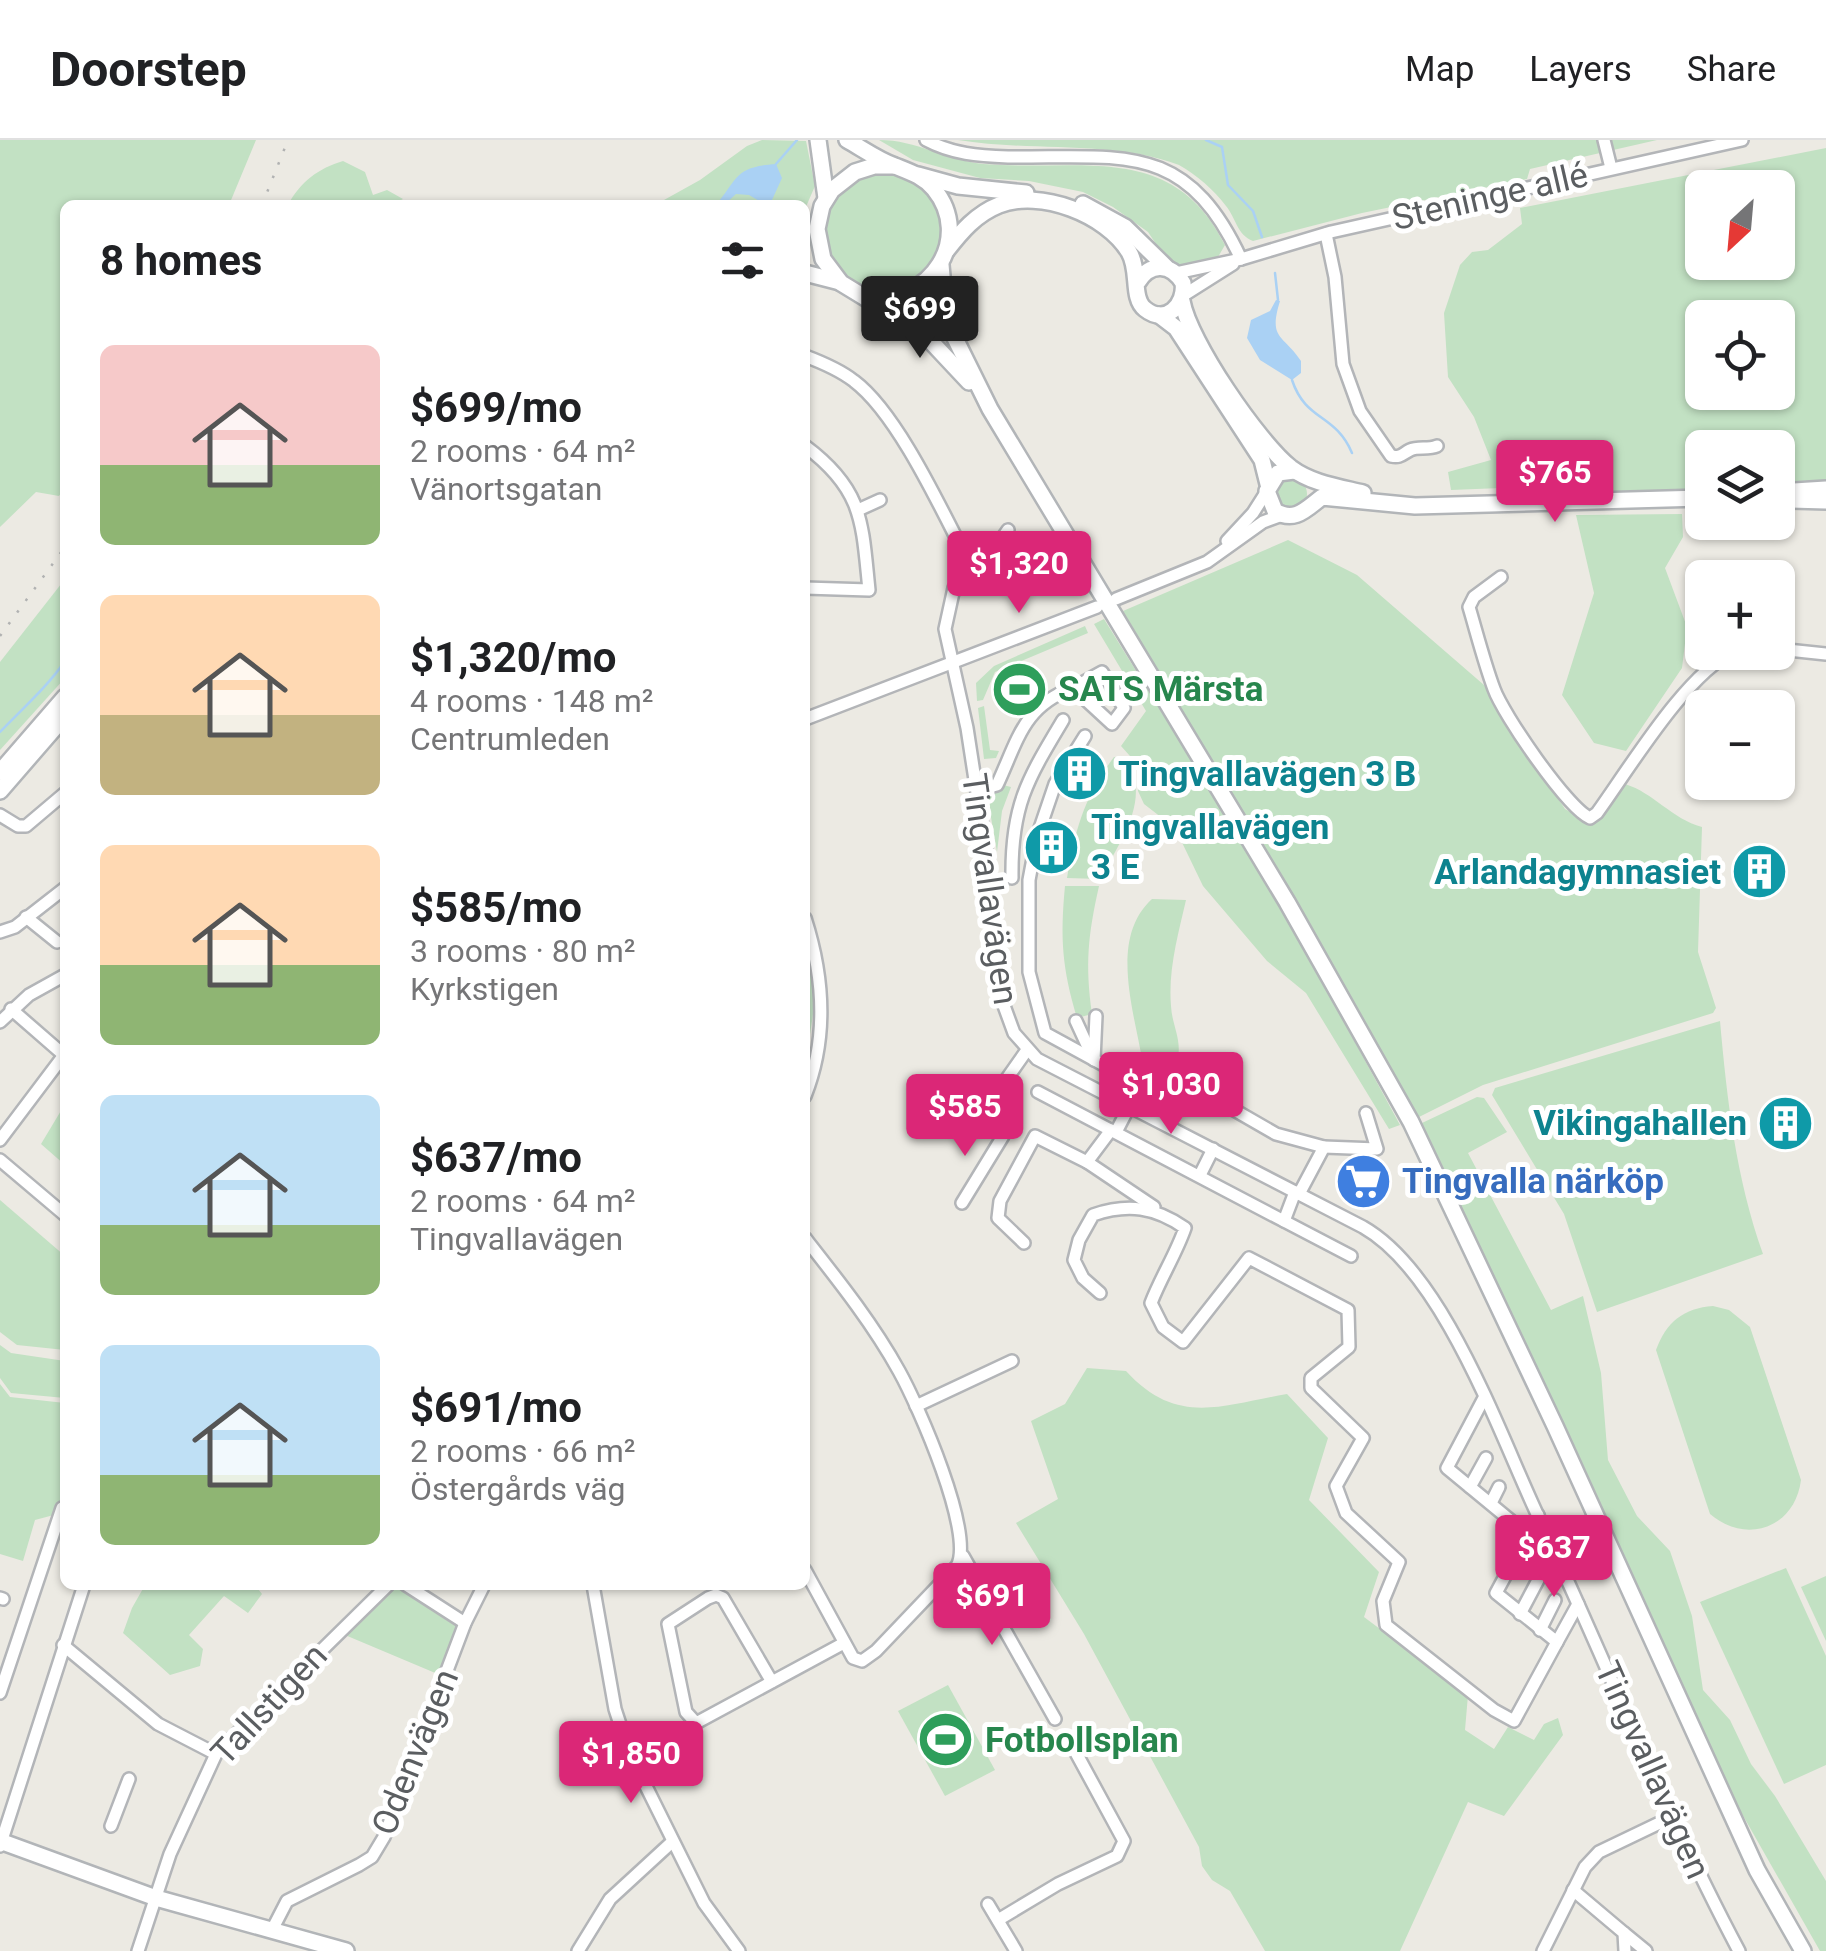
<!DOCTYPE html>
<meta charset="utf-8">
<style>
:root{--surface:#fff;--page:#f6f6f6;--text:#202124;--muted:#757577;--line:#e0e0e0;--accent:#db2777}
body{margin:0;font-family:Roboto,sans-serif;background:var(--page);color:var(--text);height:100vh;display:flex;flex-direction:column;font-size:38px;white-space:nowrap}
*{box-sizing:border-box;margin:0}
p{font-size:32px;color:var(--muted)}
.icon{flex:none;width:55px;height:55px;fill:none;stroke:currentColor;stroke-width:2;stroke-linecap:round;stroke-linejoin:round}
.map{position:relative;flex:1;overflow:hidden}
.panel{position:absolute;left:60px;top:60px;width:750px;height:1390px;display:flex;flex-direction:column;background:var(--surface);border-radius:15px;box-shadow:0 2px 8px #0004}
.panel>*{flex:none}
.needle{width:65px;rotate:206deg}
.controls{position:absolute;left:1685px;top:30px;display:grid;gap:20px}
.controls a{display:grid;place-items:center;width:110px;height:110px;border-radius:15px;background:var(--surface);box-shadow:0 2px 8px #0004;font-size:50px}
.price{position:absolute;translate:-50% -85px;padding:0 22px;border-radius:10px;background:var(--accent);color:#fff;font-size:32px;line-height:65px;filter:drop-shadow(0 2px 5px #0008)}
.price::after{content:'';position:absolute;left:50%;top:60px;width:30px;height:22px;margin-left:-15px;background:inherit;clip-path:polygon(0 0,100% 0,50% 100%)}
.price.current{background:#222;color:#fff}
ul{padding:0;list-style:none}
li{display:flex;align-items:center;gap:30px;height:250px;padding:0 40px}
li span{display:grid;place-items:center;flex:none;width:280px;height:200px;border-radius:15px;color:#555}
li>.icon{margin-inline-start:auto}
span .icon{width:120px;height:120px;fill:#fffc;stroke-width:1}
li b{font-size:42px}
h2{display:flex;justify-content:space-between;align-items:center;height:120px;padding:0 40px;font-size:42px}
header{display:flex;align-items:center;gap:60px;box-sizing:border-box;height:140px;padding:0 50px;background:var(--surface);border-bottom:2px solid var(--line)}
header strong{font-size:48px}
nav{display:flex;gap:55px;margin-inline-start:auto;font-size:35px}
.map>svg:first-child{display:block}
.green{fill:#c2e1c3;fill-rule:evenodd}
.water{fill:#aad1f4}
.lines{fill:none;stroke-linecap:round;stroke-linejoin:round}
.stream{stroke:#aad1f4;stroke-width:2.5}
.street-casing{stroke:#b3b5b8;stroke-width:16}
.secondary-casing{stroke:#b2b5b8;stroke-width:20}
.street{stroke:#fff;stroke-width:11}
.secondary{stroke:#fff;stroke-width:15}
.rail{stroke:#b1b2b2;stroke-width:2.5;stroke-dasharray:2.5 12;stroke-linecap:butt}
.labels{text-anchor:middle;stroke-width:10;stroke-linejoin:round;paint-order:stroke}
.street-label{font-size:35px;fill:#5b5e61;stroke:#fff}
.leisure-label{font-size:35px;font-weight:bold;fill:#27864d;stroke:#fff;text-anchor:start}
.culture-label{font-size:35px;font-weight:bold;fill:#0d838f;stroke:#fff;text-anchor:start}
.shop-label{font-size:35px;font-weight:bold;fill:#366cbe;stroke:#fff;text-anchor:start}
</style>
<header>
<strong>Doorstep</strong>
<nav><a>Map</a><a>Layers</a><a>Share</a></nav>
</header>
<div class="map">
<svg width="1826" height="1811" viewBox="0 0 1826 1811">
<rect width="100%" height="100%" fill="#eceae3"/>
<g class="green">
<path d="M0,0H256L229,65H65V347L59,356L36,352L0,387Z"/>
<path d="M762,0L806,1L815,46L805,69V65H655L700,40L747,6Z"/>
<path d="M879,0C917,0 945,20 983,24C1080,32 1173,0 1225,105L1218,117L1179,125L1168,122L1148,92L1113,67L1083,52L1029,41L980,38L913,20Z"/>
<path d="M958,0H1657L1530,29L1527,39L1362,73L1253,101C1237,95 1236,78 1226,66C1214,50 1197,35 1179,25C1113,0 1030,12 958,0Z"/>
<path d="M1826,8V340L1778,343V308H1702V348C1671,350 1601,362 1575,345L1451,350L1448,332L1491,320L1474,277L1448,237L1444,173L1460,125L1472,112L1488,110L1522,84L1520,68ZM1702,48H1778V122H1702ZM1702,178H1778V252H1702Z"/>
<path d="M343,21L365,32L373,55L387,50L403,59L392,65H288C300,42 319,28 343,21Z"/>
<circle cx="884" cy="91" r="58"/>
<circle cx="1290" cy="354" r="17"/>
<path d="M1682,374L1683,397L1665,428L1687,487L1682,528L1626,611L1594,603L1562,555L1594,453L1576,375Z"/>
<path d="M1288,400L1357,435L1484,545L1565,669L1593,685L1625,644C1654,653 1672,679 1702,687L1698,812L1716,868L1713,873L1483,945L1419,977L1123,471Z"/>
<path d="M65,439V538L0,610V522Z"/>
<path d="M1104,479L1279,762L1400,985L1389,989L1306,853L1267,821L1203,746L1175,688L1144,664L1138,651V625L1121,606L1146,571L1094,484Z"/>
<path d="M1085,486L1088,493L995,532L983,560L977,561L976,543L994,526Z"/>
<path d="M984,566L990,610L999,611L996,618L984,619L978,568Z"/>
<path d="M1114,617L1125,620C1154,657 1118,705 1100,739L1067,738C1075,690 1084,657 1114,617Z"/>
<path d="M1003,645L1011,647L1002,671L997,712L988,660L991,653L998,652Z"/>
<path d="M1065,746H1099C1088,795 1085,824 1092,874L1077,878C1062,828 1060,798 1065,746Z"/>
<path d="M1152,759L1186,760C1178,795 1168,830 1171,866C1172,886 1183,901 1177,921L1143,925C1135,873 1108,799 1152,759Z"/>
<path d="M805,825L811,835L815,861L805,928Z"/>
<path d="M1720,881C1727,960 1736,1038 1763,1114L1597,1172L1564,1074L1492,955L1495,948Z"/>
<path d="M1477,957L1484,958L1507,992L1468,1013L1551,1170L1583,1156L1601,1233L1608,1320L1637,1376L1670,1411L1692,1476L1703,1550L1730,1580L1751,1624L1775,1656L1826,1741V1811H1820L1737,1665L1580,1318L1422,983Z"/>
<path d="M65,964V1025L41,1004Z"/>
<path d="M0,1060L65,1116V1210L17,1205L0,1192Z"/>
<path d="M1713,1166L1729,1170L1750,1187L1801,1340C1795,1388 1746,1405 1710,1374L1656,1210C1666,1182 1684,1168 1713,1166Z"/>
<path d="M0,1205L11,1213L65,1221V1258L11,1253L0,1238Z"/>
<path d="M1087,1228L1126,1231C1177,1287 1222,1265 1287,1254L1328,1298L1309,1360L1379,1432L1364,1477L1468,1555L1465,1590L1494,1609L1508,1587L1534,1600L1544,1584L1558,1578L1563,1595L1504,1676L1468,1662L1400,1811H1265L1230,1751L1212,1740L1202,1726L1199,1707L1084,1494L1016,1383L1058,1359L1031,1281L1065,1264Z"/>
<path d="M0,1244L10,1257L65,1263V1372L35,1380L23,1421L0,1414Z"/>
<path d="M1786,1428L1826,1516V1625L1784,1644L1700,1462Z"/>
<path d="M1826,1436V1501L1801,1447Z"/>
<path d="M145,1445H255L262,1454L248,1473L224,1456L189,1495L203,1509L200,1526L170,1535L123,1493L132,1468Z"/>
<path d="M396,1447L457,1487L440,1535L345,1495Z"/>
<path d="M948,1545L995,1630L945,1656L898,1571Z"/>
</g>
<g class="water">
<path d="M776,24L782,38L772,60L761,62L749,55L736,54L724,65H716C739,37 735,27 776,24Z"/>
<path d="M1276,160L1280,161C1268,200 1283,194 1301,221V233L1292,240L1260,220L1247,198L1251,180L1270,171Z"/>
</g>
<g class="lines">
<g class="stream">
<path d="M1206,0L1222,7L1228,45L1253,71L1262,97"/>
<path d="M776,24L797,0"/>
<path d="M1275,133L1278,160"/>
<path d="M1292,240C1306,282 1335,273 1352,313"/>
<path d="M0,592C22,569 48,546 65,521"/>
</g>
<defs>
<g id="street">
<path d="M926,0C952,14 979,16 1008,17C1122,18 1186,0 1241,119"/>
<path d="M1604,0L1611,28"/>
<path d="M1326,94L1335,137L1343,224L1360,271L1391,316C1401,318 1402,314 1410,310C1418,306 1428,310 1437,306"/>
<path d="M1176,133L1241,119L1331,92L1742,0"/>
<path d="M1184,155L1233,124"/>
<path d="M805,216C821,222 840,230 854,241C898,274 942,371 968,421"/>
<path d="M805,306C864,350 862,383 869,450L805,448"/>
<path d="M858,370L880,360"/>
<path d="M1008,390L999,403L968,421L954,448L945,489L967,588L990,737L1003,863L1014,893L1037,919L1363,1087C1444,1133 1499,1293 1538,1376C1606,1521 1664,1670 1739,1811"/>
<path d="M1227,401L1253,373L1267,351"/>
<path d="M1501,437L1474,457L1469,467C1477,494 1484,522 1494,549C1503,574 1567,668 1590,678L1597,673C1629,629 1687,532 1734,512"/>
<path d="M1116,459L1207,422L1263,382L1282,375"/>
<path d="M1778,509L1826,514"/>
<path d="M805,579L1097,467"/>
<path d="M1085,596L1055,644L1037,697L1029,740V832L1045,893L1144,947"/>
<path d="M977,650L997,645C1018,600 1023,566 1073,548L1112,584L1124,568L1102,532L1073,548"/>
<path d="M0,675L18,686H26L65,653"/>
<path d="M1012,738C1011,666 1027,640 1063,580"/>
<path d="M26,777L57,802"/>
<path d="M805,778C824,837 828,898 805,956"/>
<path d="M0,792L15,787L65,748"/>
<path d="M11,869L65,916"/>
<path d="M1076,881L1093,918"/>
<path d="M0,882L29,855L65,835"/>
<path d="M1094,920L1096,876"/>
<path d="M1038,952L1284,1081"/>
<path d="M1135,967C1144,947 1148,939 1170,933L1276,994L1324,1007L1299,1054"/>
<path d="M1116,992L1130,965"/>
<path d="M0,1000L64,915"/>
<path d="M1324,1007L1377,1009L1366,973"/>
<path d="M0,1020L65,1075"/>
<path d="M1087,1022L1154,1067"/>
<path d="M1200,1035L1213,1009"/>
<path d="M1295,1052L1284,1081L1351,1116"/>
<path d="M962,1063L1003,996L982,974L1027,910"/>
<path d="M805,1098C838,1140 873,1184 899,1231C918,1265 975,1394 957,1426L876,1511L862,1521L853,1518L805,1430"/>
<path d="M1024,1103L998,1078L1000,1061L1035,996L1087,1022L1111,990"/>
<path d="M1100,1153L1083,1138L1074,1120L1079,1100L1093,1075C1128,1063 1155,1067 1185,1088C1176,1114 1161,1137 1151,1163L1163,1187L1183,1202L1249,1118L1348,1170L1349,1207L1311,1238V1248L1363,1298L1336,1346L1346,1373L1399,1422L1383,1461L1386,1485L1494,1570L1514,1581L1557,1502"/>
<path d="M1484,1258L1447,1328L1527,1394"/>
<path d="M916,1266L1012,1221"/>
<path d="M1470,1347L1486,1318"/>
<path d="M1491,1363L1499,1347"/>
<path d="M1538,1375L1496,1453L1557,1502L1578,1464"/>
<path d="M963,1416L1055,1579"/>
<path d="M406,1445L465,1483"/>
<path d="M593,1445L615,1569L629,1612L704,1763L739,1811"/>
<path d="M0,1458L3,1459"/>
<path d="M1520,1474L1547,1423"/>
<path d="M1540,1490L1555,1460"/>
<path d="M63,1505L158,1584L216,1614"/>
<path d="M772,1542L723,1458L716,1455L708,1458L668,1484L686,1572L696,1583L844,1503"/>
<path d="M0,1553L62,1368"/>
<path d="M111,1686L129,1639"/>
<path d="M0,1706L84,1445"/>
<path d="M1573,1750L1624,1793L1625,1811"/>
<path d="M988,1764L1016,1811"/>
<path d="M998,1780L1058,1744L1117,1716L1124,1701L1068,1598"/>
<path d="M272,1790L287,1761L359,1725L372,1717L384,1697L465,1483L484,1445"/>
<path d="M1624,1793L1646,1811"/>
<path d="M138,1811L170,1714L216,1614L388,1445"/>
<path d="M578,1811L610,1759L672,1702"/>
<path d="M1543,1811L1585,1727L1599,1712L1672,1677"/>
</g>
<g id="secondary">
<path d="M818,0L826,58"/>
<path d="M847,0C863,9 878,20 895,26C910,32 923,36 934,49C974,98 930,165 870,156"/>
<path d="M894,26H874L855,32L832,50L822,66L817,89L823,119L841,143L923,193L969,242"/>
<path d="M918,35L958,46L1026,53"/>
<path d="M1083,64L1125,87L1166,127"/>
<path d="M947,110C961,92 976,74 999,65C1040,49 1106,74 1129,112C1140,130 1131,158 1145,169C1166,186 1186,164 1183,143C1171,123 1150,122 1138,142"/>
<path d="M941,125L946,180L990,269L1287,762L1411,982L1555,1286L1757,1730L1803,1811"/>
<path d="M805,133L840,142"/>
<path d="M1182,161C1189,201 1258,302 1291,328C1311,343 1338,347 1363,353"/>
<path d="M1159,175L1176,188L1262,320L1268,344"/>
<path d="M1294,331L1278,333L1267,351L1275,371C1295,383 1306,369 1322,357L1415,366L1702,358"/>
<path d="M1778,352L1826,349"/>
<path d="M1791,360L1826,361"/>
<path d="M0,632L65,557"/>
<path d="M0,651L65,576"/>
<path d="M0,1701L156,1758L346,1811"/>
</g>
</defs>
<use href="#street" class="street-casing"/>
<use href="#secondary" class="secondary-casing"/>
<use href="#street" class="street"/>
<use href="#secondary" class="secondary"/>
<g class="rail">
<path d="M262,65L288,0"/>
<path d="M0,496L65,407"/>
</g>
</g>
<defs>
<symbol id="stadium-disc" viewBox="-11 -11 22 22"><circle r="9.5" fill="#2e9e5b" stroke="#fff"/><path d="M0-5a6.5 5 0 1 0 0 10a6.5 5 0 1 0 0-10ZM-3.5-1.8h7v3.6h-7Z" fill="#fff"/></symbol>
<symbol id="building-disc" viewBox="-11 -11 22 22"><circle r="9.5" fill="#0f9aa8" stroke="#fff"/><path d="M-4-6H4V6H1V3H-1V6H-4ZM-2.5-4.3h1.7v1.8h-1.7ZM.8-4.3h1.7v1.8H.8ZM-2.5-1h1.7V.8h-1.7ZM.8-1h1.7V.8H.8Z" fill="#fff"/></symbol>
<symbol id="supermarket-disc" viewBox="-11 -11 22 22"><circle r="9.5" fill="#3f7fe0" stroke="#fff"/><path d="M-6-5.5h2.5l.6 2H6L4.5 2H-2.5L-4.4-4H-6ZM-1.5 3.2a1.3 1.3 0 1 0 .1 0ZM3 3.2a1.3 1.3 0 1 0 .1 0Z" fill="#fff"/></symbol>
</defs>
<g fill-rule="evenodd">
<use href="#stadium-disc" x="988" y="518" width="63" height="63"/>
<use href="#building-disc" x="1048" y="602" width="63" height="63"/>
<use href="#building-disc" x="1020" y="676" width="63" height="63"/>
<use href="#building-disc" x="1728" y="700" width="63" height="63"/>
<use href="#building-disc" x="1754" y="952" width="63" height="63"/>
<use href="#supermarket-disc" x="1332" y="1010" width="63" height="63"/>
<use href="#stadium-disc" x="914" y="1568" width="63" height="63"/>
</g>
<g class="labels">
<g class="street-label">
<text transform="translate(1490 56) rotate(-13)" y="12">Steninge allé</text>
<text transform="translate(990 749) rotate(82)" y="12">Tingvallavägen</text>
<text transform="translate(269 1564) rotate(-47)" y="12">Tallstigen</text>
<text transform="translate(415 1612) rotate(-68)" y="12">Odenvägen</text>
<text transform="translate(1653 1630) rotate(66)" y="12">Tingvallavägen</text>
</g>
<g class="leisure-label">
<text x="1058" y="561">SATS Märsta</text>
<text x="985" y="1612">Fotbollsplan</text>
</g>
<g class="culture-label">
<text x="1118" y="646">Tingvallavägen 3 B</text>
<text x="1091" y="699">Tingvallavägen<tspan x="1091" dy="40">3 E</tspan></text>
<text x="1721" y="744" text-anchor="end">Arlandagymnasiet</text>
<text x="1747" y="995" text-anchor="end">Vikingahallen</text>
</g>
<g class="shop-label">
<text x="1402" y="1053">Tingvalla närköp</text>
</g>
</g>
</svg>
<div class="controls">
<a><svg class="needle" viewBox="-14 -14 28 28"><path d="M0-13l5 13h-10z" fill="#e53935"/><path d="M0 13l5-13h-10z" fill="#757577"/></svg></a>
<a><svg class="icon" aria-label="locate" viewBox="0 0 24 24"><circle cx="12" cy="12" r="6"/><path d="M12 2v4M12 18v4M2 12h4M18 12h4"/></svg></a>
<a><svg class="icon" aria-label="layers" viewBox="0 0 24 24"><path d="M12 4l9 5-9 5-9-5zM3 14l9 5 9-5"/></svg></a>
<a>+</a>
<a>−</a>
</div>
<b class="price current" style="left:920px;top:221px">$699</b>
<b class="price" style="left:1555px;top:385px">$765</b>
<b class="price" style="left:1019px;top:476px">$1,320</b>
<b class="price" style="left:1171px;top:997px">$1,030</b>
<b class="price" style="left:965px;top:1019px">$585</b>
<b class="price" style="left:1554px;top:1460px">$637</b>
<b class="price" style="left:992px;top:1508px">$691</b>
<b class="price" style="left:631px;top:1666px">$1,850</b>
<section class="panel">
<h2>8 homes<svg class="icon" aria-label="filters" viewBox="0 0 24 24"><path d="M4 7h16M4 17h16"/><circle cx="9" cy="7" r="2"/><circle cx="15" cy="17" r="2"/></svg></h2>
<ul>
<li><span style="background:linear-gradient(#f6c9c9 60%,#8fb573 0)"><svg class="icon" aria-label="home" viewBox="0 0 24 24"><path d="M3 11l9-7 9 7M6 9v11h12V9"/></svg></span><div><b>$699/mo</b><p>2 rooms · 64 m²</p><p>Vänortsgatan</p></div></li>
<li><span style="background:linear-gradient(#ffd9b3 60%,#c2b280 0)"><svg class="icon" aria-label="home" viewBox="0 0 24 24"><path d="M3 11l9-7 9 7M6 9v11h12V9"/></svg></span><div><b>$1,320/mo</b><p>4 rooms · 148 m²</p><p>Centrumleden</p></div></li>
<li><span style="background:linear-gradient(#ffd9b3 60%,#8fb573 0)"><svg class="icon" aria-label="home" viewBox="0 0 24 24"><path d="M3 11l9-7 9 7M6 9v11h12V9"/></svg></span><div><b>$585/mo</b><p>3 rooms · 80 m²</p><p>Kyrkstigen</p></div></li>
<li><span style="background:linear-gradient(#bfe0f5 65%,#8fb573 0)"><svg class="icon" aria-label="home" viewBox="0 0 24 24"><path d="M3 11l9-7 9 7M6 9v11h12V9"/></svg></span><div><b>$637/mo</b><p>2 rooms · 64 m²</p><p>Tingvallavägen</p></div></li>
<li><span style="background:linear-gradient(#bfe0f5 65%,#8fb573 0)"><svg class="icon" aria-label="home" viewBox="0 0 24 24"><path d="M3 11l9-7 9 7M6 9v11h12V9"/></svg></span><div><b>$691/mo</b><p>2 rooms · 66 m²</p><p>Östergårds väg</p></div></li>
</ul>
</section>
</div>
